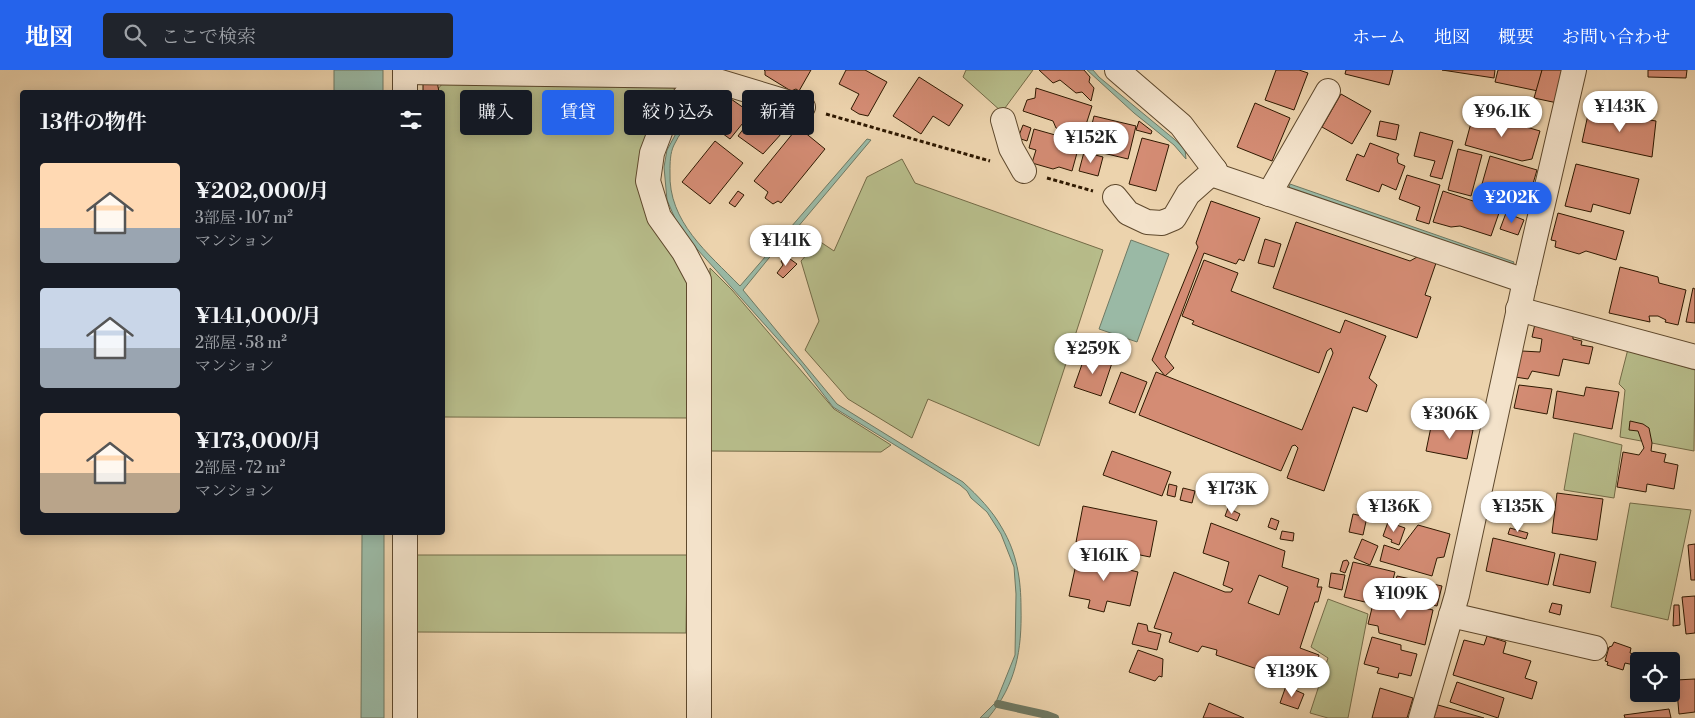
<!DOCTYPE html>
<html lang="ja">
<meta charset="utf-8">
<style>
:root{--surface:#171b24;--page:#20242c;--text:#f1f3f6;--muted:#9ea1a6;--accent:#2563eb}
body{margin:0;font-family:"Libre Bodoni","Noto Serif JP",serif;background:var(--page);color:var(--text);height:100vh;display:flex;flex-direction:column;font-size:19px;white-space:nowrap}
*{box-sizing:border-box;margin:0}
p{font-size:16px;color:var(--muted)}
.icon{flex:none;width:28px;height:28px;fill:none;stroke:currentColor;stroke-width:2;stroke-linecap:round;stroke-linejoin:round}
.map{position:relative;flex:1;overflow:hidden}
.drawer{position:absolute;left:20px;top:20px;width:425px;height:445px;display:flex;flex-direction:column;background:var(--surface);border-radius:5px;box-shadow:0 2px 12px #0003}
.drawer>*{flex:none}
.top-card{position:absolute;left:460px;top:20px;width:475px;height:45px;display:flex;gap:10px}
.fabs{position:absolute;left:1630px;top:582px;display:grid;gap:10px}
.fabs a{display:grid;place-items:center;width:50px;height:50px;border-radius:5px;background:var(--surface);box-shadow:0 2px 12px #0003;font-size:25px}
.price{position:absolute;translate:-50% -42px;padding:0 11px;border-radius:18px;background:#fff;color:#222;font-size:16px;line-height:32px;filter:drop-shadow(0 1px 2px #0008)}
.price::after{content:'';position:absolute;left:50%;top:30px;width:15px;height:11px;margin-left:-8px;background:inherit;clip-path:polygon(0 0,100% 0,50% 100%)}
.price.on{background:var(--accent);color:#fff}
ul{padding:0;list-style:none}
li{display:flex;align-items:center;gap:15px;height:125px;padding:0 20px}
li span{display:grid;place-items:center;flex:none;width:140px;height:100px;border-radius:5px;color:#555}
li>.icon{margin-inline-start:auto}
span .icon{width:60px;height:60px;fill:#fffc;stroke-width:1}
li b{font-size:21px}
h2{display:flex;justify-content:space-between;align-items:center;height:60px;padding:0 20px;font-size:21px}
.pill{padding:0 18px;border-radius:5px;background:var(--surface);box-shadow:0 2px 12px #0003;font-size:18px;line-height:45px}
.pill.on{background:var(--accent);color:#fff}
header{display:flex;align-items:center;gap:30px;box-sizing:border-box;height:70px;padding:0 25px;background:var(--accent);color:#fff}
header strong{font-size:24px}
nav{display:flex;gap:28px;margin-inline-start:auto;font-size:18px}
.search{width:350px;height:45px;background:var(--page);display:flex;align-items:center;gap:12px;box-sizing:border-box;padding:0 18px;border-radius:5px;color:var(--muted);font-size:19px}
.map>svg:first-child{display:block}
.green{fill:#b7bc8a;stroke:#736a46}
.water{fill:#9ab9a5;stroke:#6f7963}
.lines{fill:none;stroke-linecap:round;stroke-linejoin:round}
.stream{stroke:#6f7963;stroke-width:8}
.building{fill:#d48c74;stroke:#2f1901;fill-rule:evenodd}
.minor-casing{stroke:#5e482c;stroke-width:26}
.path{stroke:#2f1901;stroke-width:3;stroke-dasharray:4 2.5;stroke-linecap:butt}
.minor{stroke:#f3e2ca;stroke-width:24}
</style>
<header>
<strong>地図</strong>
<div class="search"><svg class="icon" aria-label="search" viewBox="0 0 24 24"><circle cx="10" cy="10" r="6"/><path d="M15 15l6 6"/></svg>ここで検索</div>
<nav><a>ホーム</a><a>地図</a><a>概要</a><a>お問い合わせ</a></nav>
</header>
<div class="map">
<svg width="1695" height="648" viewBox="0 0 1695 648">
<rect width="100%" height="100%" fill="#ecd3ad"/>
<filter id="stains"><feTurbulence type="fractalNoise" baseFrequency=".004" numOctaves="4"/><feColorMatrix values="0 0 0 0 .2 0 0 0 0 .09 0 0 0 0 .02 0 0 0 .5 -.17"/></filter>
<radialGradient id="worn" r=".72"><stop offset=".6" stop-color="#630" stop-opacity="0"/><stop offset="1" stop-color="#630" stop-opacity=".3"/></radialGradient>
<g class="green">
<path d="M966,0H1033L1002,42L963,7Z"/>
<path d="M444,12H671L676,22L641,106L692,209L691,348L443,347L442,22H435Z"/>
<path d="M902,89L915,113L1103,180L1039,376L928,329L912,368L848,329L805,280L819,251L801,191L819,171L834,181L867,107Z"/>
<path d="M710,198L732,220L834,339L891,375L881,382L709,381Z"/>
<path d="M1628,279L1695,300L1694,381L1620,367L1625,320L1619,314Z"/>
<path d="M1574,363L1622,375L1614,428L1564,420Z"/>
<path d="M1630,433L1691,440L1668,550L1611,537Z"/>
<path d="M413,485H687L686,563L413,562Z"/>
<path d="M1328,529L1368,544L1348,648H1328L1310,643L1328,588L1311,577Z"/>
</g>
<g class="water">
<rect x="334" y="0" width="49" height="22"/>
<path d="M1087,0H1093L1099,7L1174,69L1185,79L1186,89L1174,75L1134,43Z"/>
<path d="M714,15L720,18C706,35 683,55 674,75C670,83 670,93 670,102C668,152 708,183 740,216L867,69L871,70L781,177H778L743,220L837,334L963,412C978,426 992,440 1002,458C1017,483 1021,510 1021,538C1022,580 1016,615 988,648H980L996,632L1015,585L1016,524L1014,497L1001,464L987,442L971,428L967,421L960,415L833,337L801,295L680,160L667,130L664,97L667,80L679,58Z"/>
<path d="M1290,114L1514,192L1512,196L1289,119Z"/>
<path d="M1131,170L1169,184L1137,272L1099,259Z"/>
<path d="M362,463H384V648H361Z"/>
</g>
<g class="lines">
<path class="stream" d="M998,634L1047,645L1055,648"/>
</g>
<g class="building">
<path d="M764,0H811L799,21L796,19L791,21L765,5V1Z"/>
<path d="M846,0H865L887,12L868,46L859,44L851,39L859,24L839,14Z"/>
<path d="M1039,0H1084L1090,7L1089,12L1094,18L1091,31L1082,22L1076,23L1060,10L1053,13Z"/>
<path d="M1276,0H1299L1308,3L1294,40L1265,30Z"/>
<path d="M1346,0H1393L1389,15L1345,4Z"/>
<path d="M1442,0H1495L1494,8Z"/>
<path d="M1498,0H1542L1538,21L1495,12Z"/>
<path d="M1542,0H1569L1562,34L1534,28Z"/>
<path d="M1648,0H1687L1686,8L1648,7Z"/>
<path d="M919,7L963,35L949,56L933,46L921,64L893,46Z"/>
<path d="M437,11L439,22H423V13Z"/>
<path d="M1036,18L1092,36L1082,67L1056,58L1053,51L1023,41L1027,30L1035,28Z"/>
<path d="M721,22L751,43L730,69L703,49Z"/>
<path d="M1341,24L1371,41L1352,74L1322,57Z"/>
<path d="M1255,33L1290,48L1272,91L1237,77Z"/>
<path d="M760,37L777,50L772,57L782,63L763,84L738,66Z"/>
<path d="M1589,40L1656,51L1652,87L1582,72Z"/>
<path d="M1474,42L1540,61L1532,89L1522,91L1465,75Z"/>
<path d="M1094,46L1136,56L1128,89L1082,78L1087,59L1091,58Z"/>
<path d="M1139,51L1152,61L1151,64L1136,60Z"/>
<path d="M1380,51L1399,55L1396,70L1377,66Z"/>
<path d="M1023,55L1031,58L1027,71L1018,68Z"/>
<path d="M798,57L825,79L781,133L778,131L773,134L765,128L768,122L754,111Z"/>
<path d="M1034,59L1080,72L1072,101L1059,97L1053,99L1032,93L1036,80L1029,78Z"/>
<path d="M1420,62L1453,71L1442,109L1430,106L1435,91L1414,86Z"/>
<path d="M1142,68L1169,75L1156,121L1129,114Z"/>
<path d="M715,71L743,93L710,134L682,112Z"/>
<path d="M1370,73L1399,84L1397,88L1398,93L1405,96L1396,120L1382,114L1379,122L1346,110L1357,84L1364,87Z"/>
<path d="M1458,79L1482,85L1471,126L1448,120Z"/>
<path d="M1084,82L1103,87L1098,106L1079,101Z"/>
<path d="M1490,86L1537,100L1527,134L1480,121Z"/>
<path d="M1576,94L1639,109L1630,144L1593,134L1591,142L1565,136Z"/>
<path d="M1407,105L1440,115L1429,154L1416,150L1420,137L1399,129Z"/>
<path d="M738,121L744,125L735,137L729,133Z"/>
<path d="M1443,121L1500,140L1491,166L1460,156L1451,157L1433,152Z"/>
<path d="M1211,131L1260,148L1244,191L1239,189L1236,194L1204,183L1165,287L1174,298L1165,306L1152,290L1198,177L1196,173Z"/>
<path d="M1506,143L1524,150L1518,165L1500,159Z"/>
<path d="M1558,143L1624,161L1616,190L1586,181L1579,184L1555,177L1556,171L1551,170Z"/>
<path d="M1296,152L1410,191L1417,187L1436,193L1425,225L1431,227L1417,268L1273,218Z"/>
<path d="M1265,169L1281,174L1274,197L1258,193Z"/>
<path d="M786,186L797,194L783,208L777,203L783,195L781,191Z"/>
<path d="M1204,190L1238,203L1231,221L1340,263L1345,250L1386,266L1369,308L1377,315L1367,342L1353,337L1324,421L1287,408L1298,378L1295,375L1292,376L1281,401L1139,345L1156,302L1302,360L1333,283L1331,278L1327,281L1319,303L1192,254L1194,251L1182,246Z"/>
<path d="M1620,197L1658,207L1659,213L1686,220L1678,255L1665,252L1666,250L1658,246H1649L1650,252L1609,243Z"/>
<path d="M1693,218L1695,219V253L1686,252Z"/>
<path d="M1535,254L1573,262V269L1582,271L1581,275L1593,277L1589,294L1563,289L1559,306L1532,301L1528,309L1515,307L1522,281L1540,282L1542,269L1532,267Z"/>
<path d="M1086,283L1112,293L1101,326L1074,317Z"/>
<path d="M1121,302L1147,312L1135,343L1109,333Z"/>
<path d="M1519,315L1552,319L1547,344L1514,338Z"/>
<path d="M1586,317L1619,322L1612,359L1553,348L1557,321L1584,326Z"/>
<path d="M1630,351L1643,354L1649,358L1652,373L1651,381L1666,384L1664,392L1678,395L1674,419L1647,414L1646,422L1617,417L1623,382L1639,385L1644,378L1638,361L1629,360Z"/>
<path d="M1432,352L1473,360L1467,389L1426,381Z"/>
<path d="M1112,381L1171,402L1162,426L1103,405Z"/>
<path d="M1169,414L1177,416L1175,427L1167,425Z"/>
<path d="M1183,418L1195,421L1192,433L1180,430Z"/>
<path d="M1557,423L1603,429L1597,470L1552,463Z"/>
<path d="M1083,436L1157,451L1150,487L1076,472Z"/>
<path d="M1228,438L1240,444L1237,451L1225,446Z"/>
<path d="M1353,444L1367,447L1363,465L1349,462Z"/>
<path d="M1271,448L1279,451L1276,460L1268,457Z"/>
<path d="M1388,452L1405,458L1399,475L1391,472L1392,470L1383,466Z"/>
<path d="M1211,453L1285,481L1282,497L1319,509L1317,517H1322L1318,532H1315L1300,578L1319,585L1309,617L1276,603L1271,611L1257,607L1260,600L1216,585L1217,580L1202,576L1198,582L1169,572L1172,563L1154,558L1174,502L1225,522H1231L1233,519L1223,515L1229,492L1203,483ZM1259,505L1288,517L1279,545L1248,533Z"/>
<path d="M1418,455L1450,464L1444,487L1437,488L1432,506L1380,491L1384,475L1399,480Z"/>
<path d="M1510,458L1528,463L1526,469L1508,464Z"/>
<path d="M1282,461L1294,463L1293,471L1280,469Z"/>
<path d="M1493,468L1555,483L1548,515L1486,501Z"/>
<path d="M1362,469L1378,476L1370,495L1354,488Z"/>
<path d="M1695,474V510H1691L1688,475Z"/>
<path d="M1101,482L1123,487L1121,498L1138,502L1130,536L1107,531L1104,542L1088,538L1090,530L1069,526L1077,490L1098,495Z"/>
<path d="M1560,484L1596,492L1590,523L1553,515Z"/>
<path d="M1347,490L1349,493L1345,503L1340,501L1343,491Z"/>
<path d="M1353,492L1395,502L1389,524L1373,520L1369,533L1344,527Z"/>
<path d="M1331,503L1345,505L1342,520L1329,517Z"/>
<path d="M1397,506L1442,516L1437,536L1392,526Z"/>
<path d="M1375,526L1433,540L1425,575L1379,563L1378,556L1368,554Z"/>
<path d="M1695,526V563L1686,564L1682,527Z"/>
<path d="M1552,533L1562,535L1560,545L1549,542Z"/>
<path d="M1674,535H1679L1680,555L1673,556Z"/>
<path d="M1138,553L1147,555L1148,561L1161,564L1157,580L1132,574Z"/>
<path d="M1487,566L1506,572L1503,583L1531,591L1525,608L1537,612L1532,629L1453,605L1464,570L1484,575Z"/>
<path d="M1372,567L1401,575V580L1417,584L1411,606L1399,603L1398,608L1377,603L1379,598L1364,594Z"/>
<path d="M1614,572L1631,578L1630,583L1637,585L1634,595L1625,593L1623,600L1607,595L1608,592L1605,591L1609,577L1612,576Z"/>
<path d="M1138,580L1163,589L1162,607L1159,606L1155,611L1129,602Z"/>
<path d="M1695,609V642L1679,644L1676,610Z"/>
<path d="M1457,612L1504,628L1498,648L1450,632Z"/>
<path d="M1286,616L1304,624L1298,639L1280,633Z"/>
<path d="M1380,618L1413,628L1407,648H1372Z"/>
<path d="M1209,633L1244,648H1203Z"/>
<path d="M1438,635L1484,648H1434Z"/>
<path d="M1669,639L1671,648H1625L1624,645Z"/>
</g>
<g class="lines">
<defs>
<g id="minor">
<path d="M405,0V22"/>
<path d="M1117,0L1181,55L1215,100L1217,106L1525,211"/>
<path d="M405,2L701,6L803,37"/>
<path d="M1003,50L1011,78L1024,101"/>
<path d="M1269,124L1328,21"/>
<path d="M1115,127L1128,143L1147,152L1162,153L1174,148L1188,124L1215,100"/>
<path d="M1518,239L1695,287"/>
<path d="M1451,545L1595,578"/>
<path d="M405,648V462"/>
<path d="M699,648V210L684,182L659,147L648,111L652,83L663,54L701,6"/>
<path d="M1421,648L1457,525L1525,211L1574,0"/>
</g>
</defs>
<use href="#minor" class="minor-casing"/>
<g class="path">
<path d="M826,44L990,91"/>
<path d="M1047,108L1093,121"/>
</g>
<use href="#minor" class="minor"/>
</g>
<rect width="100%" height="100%" filter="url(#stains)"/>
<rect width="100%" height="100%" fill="url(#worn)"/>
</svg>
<div class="fabs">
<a><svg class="icon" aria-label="locate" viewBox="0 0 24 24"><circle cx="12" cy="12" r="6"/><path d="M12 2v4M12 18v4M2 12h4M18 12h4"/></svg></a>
</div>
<b class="price" style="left:1620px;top:63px">¥143K</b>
<b class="price" style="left:1502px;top:68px">¥96.1K</b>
<b class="price" style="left:1091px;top:94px">¥152K</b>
<b class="price on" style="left:1512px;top:154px">¥202K</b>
<b class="price" style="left:786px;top:197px">¥141K</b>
<b class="price" style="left:1093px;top:305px">¥259K</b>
<b class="price" style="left:1450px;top:370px">¥306K</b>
<b class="price" style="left:1232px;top:445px">¥173K</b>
<b class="price" style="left:1394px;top:463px">¥136K</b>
<b class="price" style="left:1518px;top:463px">¥135K</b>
<b class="price" style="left:1104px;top:512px">¥161K</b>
<b class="price" style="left:1401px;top:550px">¥109K</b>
<b class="price" style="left:1292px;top:628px">¥139K</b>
<div class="top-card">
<a class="pill">購入</a>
<a class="pill on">賃貸</a>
<a class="pill">絞り込み</a>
<a class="pill">新着</a>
</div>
<section class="drawer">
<h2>13件の物件<svg class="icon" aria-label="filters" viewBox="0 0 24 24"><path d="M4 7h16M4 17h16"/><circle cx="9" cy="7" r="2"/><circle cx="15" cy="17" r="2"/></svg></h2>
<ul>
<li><span style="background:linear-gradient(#ffd9b3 65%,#9aa5b1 0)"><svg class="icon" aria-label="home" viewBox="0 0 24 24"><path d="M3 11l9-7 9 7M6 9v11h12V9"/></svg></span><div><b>¥202,000/月</b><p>3部屋 · 107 m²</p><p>マンション</p></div></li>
<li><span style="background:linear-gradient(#c9d6e8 60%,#9aa5b1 0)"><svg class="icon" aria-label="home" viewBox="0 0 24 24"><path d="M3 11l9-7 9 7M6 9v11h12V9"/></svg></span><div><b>¥141,000/月</b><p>2部屋 · 58 m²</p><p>マンション</p></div></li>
<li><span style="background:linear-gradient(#ffd9b3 60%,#b9a48a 0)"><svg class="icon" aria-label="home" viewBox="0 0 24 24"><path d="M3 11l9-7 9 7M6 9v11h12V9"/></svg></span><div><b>¥173,000/月</b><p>2部屋 · 72 m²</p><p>マンション</p></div></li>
</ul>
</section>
</div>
